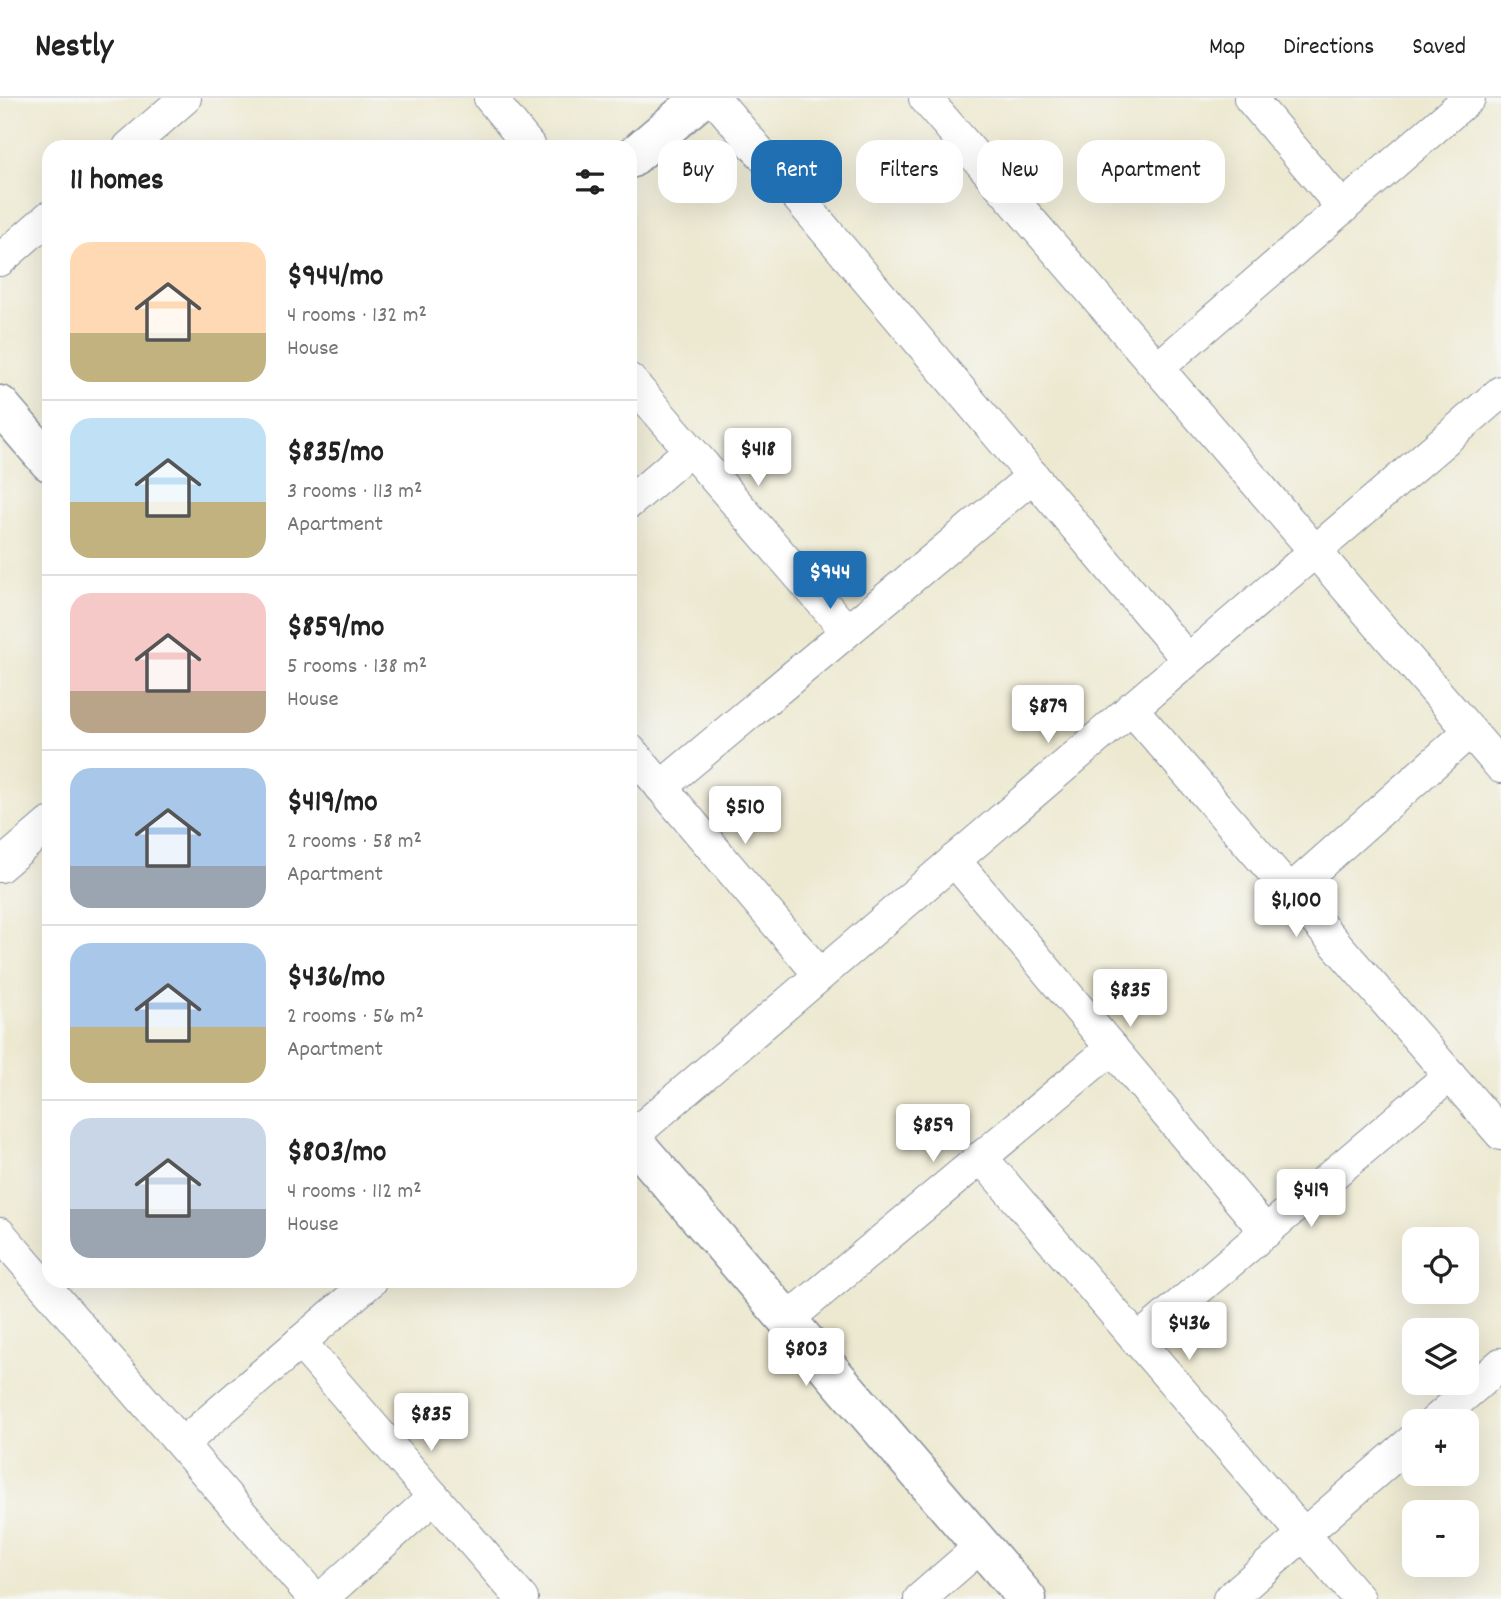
<!DOCTYPE html>
<meta charset="utf-8">
<style>
:root{--surface:#fff;--page:#f2f2f2;--text:#222;--muted:#767676;--line:#e0e0e0;--accent:#1f6fb2}
body{margin:0;font-family:Dekko,sans-serif;background:var(--page);color:var(--text);height:100vh;display:flex;flex-direction:column;font-size:26px;white-space:nowrap}
*{box-sizing:border-box;margin:0}
p{font-size:23px;color:var(--muted)}
.icon{flex:none;width:38px;height:38px;fill:none;stroke:currentColor;stroke-width:2;stroke-linecap:round;stroke-linejoin:round}
.map{position:relative;flex:1;overflow:hidden}
.side{position:absolute;left:42px;top:42px;width:595px;height:1148px;display:flex;flex-direction:column;background:var(--surface);border-radius:21px;box-shadow:0 7px 28px #0002}
.side>*{flex:none}
.top-card{position:absolute;left:658px;top:42px;width:665px;height:63px;display:flex;gap:14px}
.tools{position:absolute;left:1402px;top:1129px;display:grid;gap:14px}
.tools a{display:grid;place-items:center;width:77px;height:77px;border-radius:14px;background:var(--surface);box-shadow:0 7px 28px #0002;font-size:35px}
.price{position:absolute;translate:-50% -60px;padding:0 16px;border-radius:7px;background:#fff;color:#222;font-size:23px;line-height:46px;filter:drop-shadow(0 2px 4px #0008)}
.price::after{content:'';position:absolute;left:50%;top:42px;width:21px;height:16px;margin-left:-10px;background:inherit;clip-path:polygon(0 0,100% 0,50% 100%)}
.price.active{background:var(--accent);color:#fff}
ul{padding:0;list-style:none}
li{display:flex;align-items:center;gap:21px;height:175px;padding:0 28px}
li+li{border-top:2px solid var(--line)}
li span{display:grid;place-items:center;flex:none;width:196px;height:140px;border-radius:21px;color:#555}
li>.icon{margin-inline-start:auto}
span .icon{width:84px;height:84px;fill:#fffc;stroke-width:1}
li b{font-size:30px}
h2{display:flex;justify-content:space-between;align-items:center;height:84px;padding:0 28px;font-size:30px}
.tag{padding:0 24px;border-radius:21px;background:var(--surface);box-shadow:0 7px 28px #0002;font-size:24px;line-height:63px}
.tag.active{background:var(--accent);color:#fff}
header{display:flex;align-items:center;gap:42px;box-sizing:border-box;height:98px;padding:0 35px;background:var(--surface);border-bottom:2px solid var(--line)}
header strong{font-size:33px}
nav{display:flex;gap:38px;margin-inline-start:auto;font-size:24px}
.map>svg:first-child{display:block}
.lines{fill:none;stroke-linecap:round;stroke-linejoin:round}
.street-casing{stroke:#848c98;stroke-width:34}
.secondary-casing{stroke:#848c98;stroke-width:41}
.street{stroke:#fff;stroke-width:32}
.secondary{stroke:#fff;stroke-width:38}
</style>
<header>
<strong>Nestly</strong>
<nav><a>Map</a><a>Directions</a><a>Saved</a></nav>
</header>
<div class="map">
<svg width="1501" height="1501" viewBox="0 0 1501 1501">
<rect width="100%" height="100%" fill="#f6f6f2"/>
<filter id="ink" filterUnits="userSpaceOnUse"><feTurbulence type="fractalNoise" baseFrequency=".0143" numOctaves="2"/><feDisplacementMap in="SourceGraphic" scale="14" xChannelSelector="R" yChannelSelector="G"/><feConvolveMatrix kernelMatrix="1 2 1 2 8 2 1 2 1" color-interpolation-filters="sRGB"/></filter>
<filter id="wash" filterUnits="userSpaceOnUse"><feTurbulence type="fractalNoise" baseFrequency=".00686" numOctaves="4" result="noise"/><feDisplacementMap in="SourceGraphic" scale="28" xChannelSelector="R" yChannelSelector="G"/><feGaussianBlur stdDeviation="1.57" result="paint"/><feColorMatrix in="noise" values="0 0 0 0 0 0 0 0 0 0 0 0 0 0 0 0 0 1.4 0 .05"/><feComposite in="paint" operator="in"/></filter>
<g filter="url(#wash)">
<rect width="100%" height="100%" fill="#ede9d1"/>
</g>
<g filter="url(#ink)">
<g class="lines">
<defs>
<g id="street">
<path d="M490,0L530,49"/>
<path d="M714,0L1188,562"/>
<path d="M925,0L1501,669"/>
<path d="M1250,0L1343,110"/>
<path d="M129,49L185,0"/>
<path d="M0,162L49,119"/>
<path d="M1158,270L1469,0"/>
<path d="M630,282L847,533"/>
<path d="M630,404L690,352"/>
<path d="M1131,610L1501,1036"/>
<path d="M630,652L820,877"/>
<path d="M661,689L1033,378"/>
<path d="M954,762L1266,1134"/>
<path d="M0,768L49,726"/>
<path d="M1290,793L1470,633"/>
<path d="M630,1040L1501,294"/>
<path d="M981,1059L1359,1501"/>
<path d="M0,1136L315,1501"/>
<path d="M787,1222L1112,950"/>
<path d="M1137,1243L1450,977"/>
<path d="M300,1244L522,1501"/>
<path d="M1435,1323L1501,1266"/>
<path d="M182,1346L371,1183"/>
<path d="M321,1501L434,1399"/>
<path d="M920,1501L981,1448"/>
<path d="M1229,1501L1414,1341"/>
</g>
<g id="secondary">
<path d="M630,61L702,0"/>
<path d="M0,307L49,364"/>
<path d="M630,1039L1027,1501"/>
</g>
</defs>
<use href="#street" class="street-casing"/>
<use href="#secondary" class="secondary-casing"/>
<use href="#street" class="street"/>
<use href="#secondary" class="secondary"/>
</g>
</g>
</svg>
<div class="tools">
<a><svg class="icon" aria-label="locate" viewBox="0 0 24 24"><circle cx="12" cy="12" r="6"/><path d="M12 2v4M12 18v4M2 12h4M18 12h4"/></svg></a>
<a><svg class="icon" aria-label="layers" viewBox="0 0 24 24"><path d="M12 4l9 5-9 5-9-5zM3 14l9 5 9-5"/></svg></a>
<a>+</a>
<a>−</a>
</div>
<b class="price" style="left:758px;top:390px">$418</b>
<b class="price active" style="left:830px;top:513px">$944</b>
<b class="price" style="left:1048px;top:647px">$879</b>
<b class="price" style="left:745px;top:748px">$510</b>
<b class="price" style="left:1296px;top:841px">$1,100</b>
<b class="price" style="left:1130px;top:931px">$835</b>
<b class="price" style="left:933px;top:1066px">$859</b>
<b class="price" style="left:1311px;top:1131px">$419</b>
<b class="price" style="left:1189px;top:1264px">$436</b>
<b class="price" style="left:806px;top:1290px">$803</b>
<b class="price" style="left:431px;top:1355px">$835</b>
<div class="top-card">
<a class="tag">Buy</a>
<a class="tag active">Rent</a>
<a class="tag">Filters</a>
<a class="tag">New</a>
<a class="tag">Apartment</a>
</div>
<section class="side">
<h2>11 homes<svg class="icon" aria-label="filters" viewBox="0 0 24 24"><path d="M4 7h16M4 17h16"/><circle cx="9" cy="7" r="2"/><circle cx="15" cy="17" r="2"/></svg></h2>
<ul>
<li><span style="background:linear-gradient(#ffd9b3 65%,#c2b280 0)"><svg class="icon" aria-label="home" viewBox="0 0 24 24"><path d="M3 11l9-7 9 7M6 9v11h12V9"/></svg></span><div><b>$944/mo</b><p>4 rooms · 132 m²</p><p>House</p></div></li>
<li><span style="background:linear-gradient(#bfe0f5 60%,#c2b280 0)"><svg class="icon" aria-label="home" viewBox="0 0 24 24"><path d="M3 11l9-7 9 7M6 9v11h12V9"/></svg></span><div><b>$835/mo</b><p>3 rooms · 113 m²</p><p>Apartment</p></div></li>
<li><span style="background:linear-gradient(#f6c9c9 70%,#b9a48a 0)"><svg class="icon" aria-label="home" viewBox="0 0 24 24"><path d="M3 11l9-7 9 7M6 9v11h12V9"/></svg></span><div><b>$859/mo</b><p>5 rooms · 138 m²</p><p>House</p></div></li>
<li><span style="background:linear-gradient(#a9c7e8 70%,#9aa5b1 0)"><svg class="icon" aria-label="home" viewBox="0 0 24 24"><path d="M3 11l9-7 9 7M6 9v11h12V9"/></svg></span><div><b>$419/mo</b><p>2 rooms · 58 m²</p><p>Apartment</p></div></li>
<li><span style="background:linear-gradient(#a9c7e8 60%,#c2b280 0)"><svg class="icon" aria-label="home" viewBox="0 0 24 24"><path d="M3 11l9-7 9 7M6 9v11h12V9"/></svg></span><div><b>$436/mo</b><p>2 rooms · 56 m²</p><p>Apartment</p></div></li>
<li><span style="background:linear-gradient(#c9d6e8 65%,#9aa5b1 0)"><svg class="icon" aria-label="home" viewBox="0 0 24 24"><path d="M3 11l9-7 9 7M6 9v11h12V9"/></svg></span><div><b>$803/mo</b><p>4 rooms · 112 m²</p><p>House</p></div></li>
</ul>
</section>
</div>
